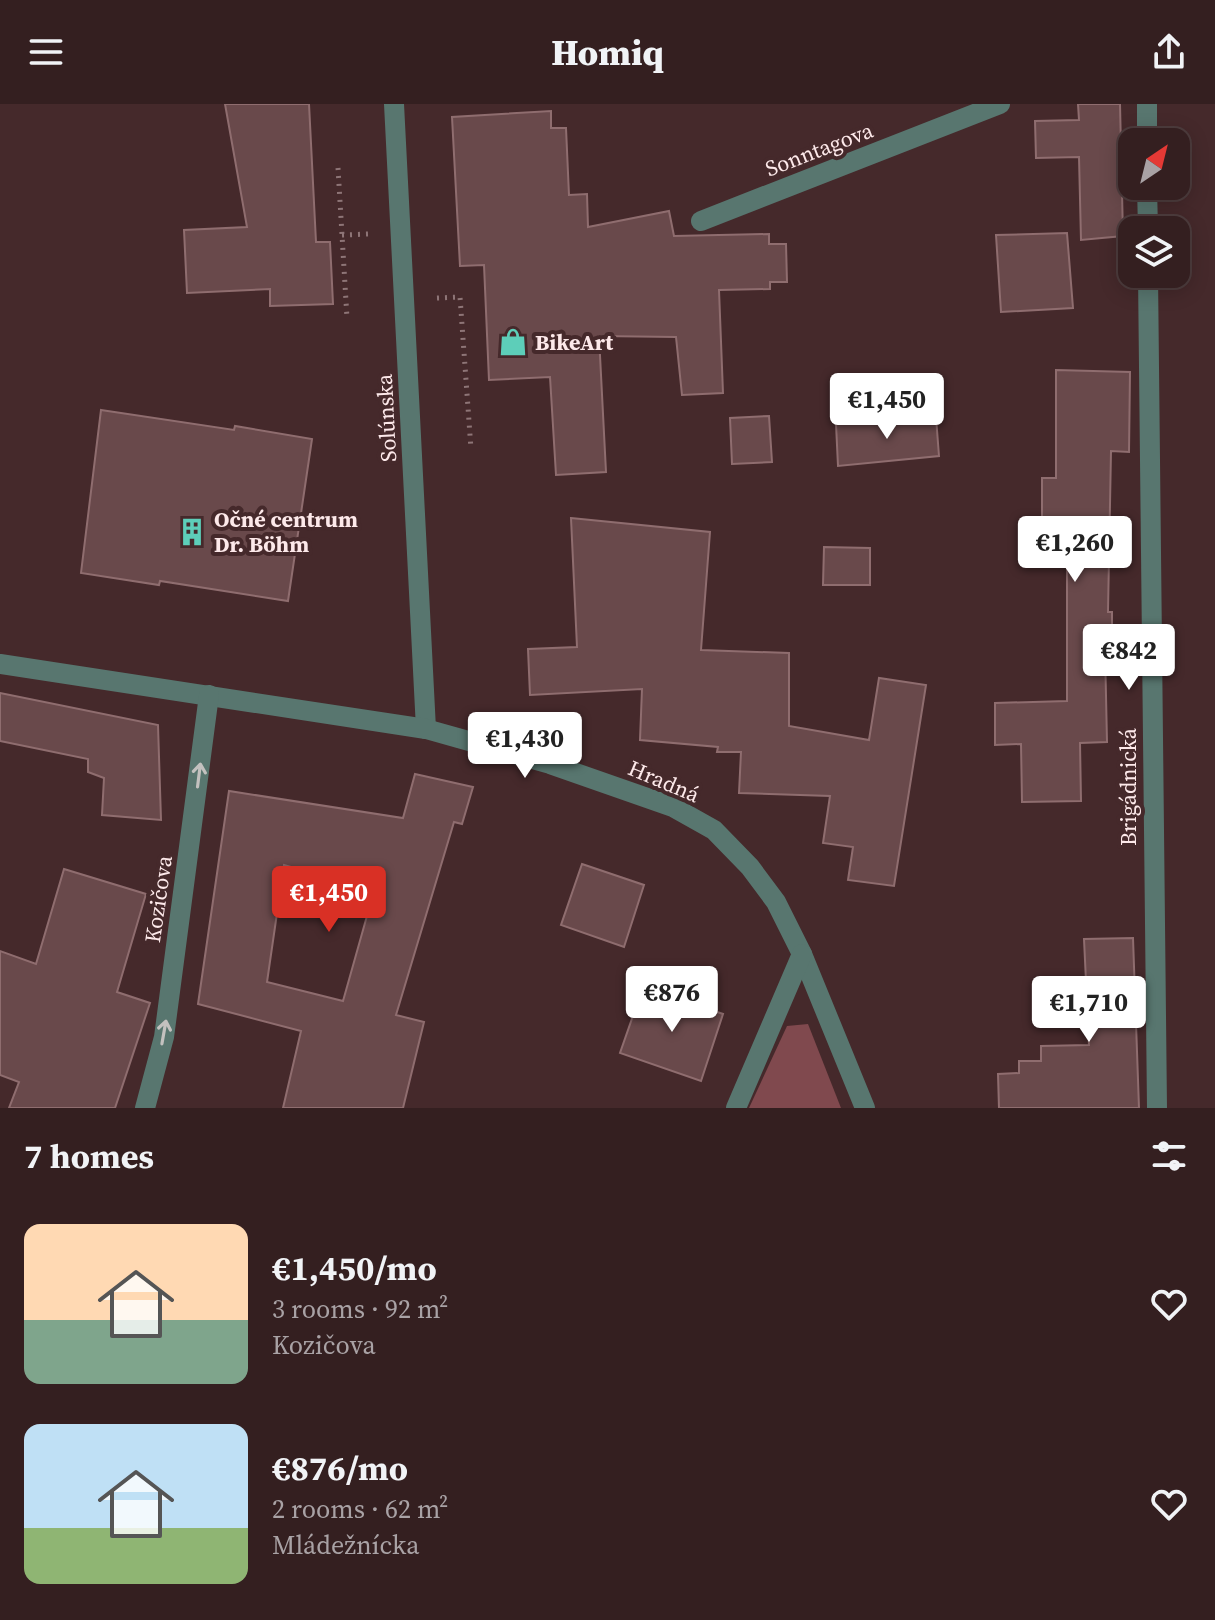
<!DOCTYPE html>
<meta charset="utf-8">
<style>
:root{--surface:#341f20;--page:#3f2c2d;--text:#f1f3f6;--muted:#a9a2a5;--line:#4e3d3e;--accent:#d93025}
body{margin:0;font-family:"Source Serif 4",serif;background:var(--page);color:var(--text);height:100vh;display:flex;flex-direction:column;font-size:30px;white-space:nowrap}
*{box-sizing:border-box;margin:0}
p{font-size:26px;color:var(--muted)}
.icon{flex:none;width:44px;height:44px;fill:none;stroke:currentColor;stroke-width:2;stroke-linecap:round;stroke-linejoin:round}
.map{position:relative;height:1004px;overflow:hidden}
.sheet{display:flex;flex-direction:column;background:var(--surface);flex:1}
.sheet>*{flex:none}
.needle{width:52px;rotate:35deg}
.controls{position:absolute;left:1118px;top:24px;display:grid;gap:16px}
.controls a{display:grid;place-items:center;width:72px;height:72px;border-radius:16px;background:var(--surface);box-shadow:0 4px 20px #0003,0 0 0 2px var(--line);font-size:40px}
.price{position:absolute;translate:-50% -68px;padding:0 18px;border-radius:8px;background:#fff;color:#222;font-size:26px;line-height:52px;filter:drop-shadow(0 2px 4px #0008)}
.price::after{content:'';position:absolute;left:50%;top:48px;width:24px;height:18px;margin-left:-12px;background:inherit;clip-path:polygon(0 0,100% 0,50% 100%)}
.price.selected{background:var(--accent);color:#fff}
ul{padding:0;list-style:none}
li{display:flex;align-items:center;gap:24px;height:200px;padding:0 24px}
li span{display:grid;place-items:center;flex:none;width:224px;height:160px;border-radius:16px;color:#555}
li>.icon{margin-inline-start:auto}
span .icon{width:96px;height:96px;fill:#fffc;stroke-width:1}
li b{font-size:34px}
h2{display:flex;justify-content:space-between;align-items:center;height:96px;padding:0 24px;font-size:34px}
header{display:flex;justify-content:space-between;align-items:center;height:104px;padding:0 24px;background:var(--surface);font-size:36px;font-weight:800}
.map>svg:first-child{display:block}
.green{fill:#80494e}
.building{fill:#69494b;stroke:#8f6d6f;stroke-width:2;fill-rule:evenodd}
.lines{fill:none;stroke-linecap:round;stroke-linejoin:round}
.path{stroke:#8e7577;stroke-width:5;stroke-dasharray:2 6;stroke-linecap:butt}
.street{stroke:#58766f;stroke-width:20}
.oneway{stroke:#c3c1bf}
.labels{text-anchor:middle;stroke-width:8;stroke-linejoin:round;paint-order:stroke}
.street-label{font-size:22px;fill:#fde9ea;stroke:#45292b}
.poi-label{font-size:22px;font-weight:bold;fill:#fde9ea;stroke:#45292b;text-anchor:start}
</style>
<header><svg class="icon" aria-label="menu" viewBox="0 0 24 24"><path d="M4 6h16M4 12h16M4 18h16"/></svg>Homiq<svg class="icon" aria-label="share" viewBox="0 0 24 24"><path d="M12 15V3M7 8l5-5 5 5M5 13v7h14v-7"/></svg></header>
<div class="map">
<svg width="1215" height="1004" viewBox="0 0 1215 1004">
<rect width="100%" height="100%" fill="#45292b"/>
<path class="green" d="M808,920L841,1004H749L787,922Z"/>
<g class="building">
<path d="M225,0H309L316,138H330L333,200L270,202V185L187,189L184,126L247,123Z"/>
<path d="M1078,0H1120L1123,132L1081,136L1079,53L1036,54L1035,17L1079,16Z"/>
<path d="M551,7V24H566L569,91L587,90L588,123L669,107L674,132L769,130V140H786L787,178H770V185L719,186L723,289L682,291L676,233L599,232L606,368L556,371L550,273L489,276L484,161L460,162L452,13Z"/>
<path d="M1067,129L1073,204L1001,208L996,131Z"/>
<path d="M1056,266L1130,268L1129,348L1111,347L1108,508H1112V545H1105L1107,638L1080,639L1081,697L1022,698L1021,640L995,641V599L1067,597V452H1042V374H1056Z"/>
<path d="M101,306L234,326L235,322L312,335L288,497L160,477L159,481L81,469Z"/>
<path d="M769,312L772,358L732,360L730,314Z"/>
<path d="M936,313L939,352L838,362L836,320Z"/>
<path d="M571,414L710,428L701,546L789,549V622L869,636L879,574L926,581L894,782L848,776L853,743L823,739L830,692L739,689L741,648H717L718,643L640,636L642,585L530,591L528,545L577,543Z"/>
<path d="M824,443L870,444V481H823Z"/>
<path d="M0,589L158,621L161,716L102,711L104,674L88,668V655L0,637Z"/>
<path d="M415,670L473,683L462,720L454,718L396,911L424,918L403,1004H283L301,927L198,900L229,687L403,714ZM284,761L374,787L343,897L267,878Z"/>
<path d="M582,760L644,781L624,843L561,821Z"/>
<path d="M64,765L146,790L117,888L150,899L115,1004H9L19,978L0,971V847L36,860Z"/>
<path d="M1133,834L1139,1004H999L998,970L1019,969V957H1041V942L1089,941L1084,835Z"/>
<path d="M643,883L723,910L701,977L620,949Z"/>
</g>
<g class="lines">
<g class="path">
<path d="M338,64L347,214"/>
<path d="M342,131L369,130"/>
<path d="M437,194L460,193L471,345"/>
</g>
<g class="street">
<path d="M394,0L426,625"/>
<path d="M1147,0V38"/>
<path d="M1147,82L1148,126"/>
<path d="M701,117L1000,0"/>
<path d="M1148,170L1157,1004"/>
<path d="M0,560L426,625L550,660L673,703L714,726L750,763L776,798L802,850L865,1004"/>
<path d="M145,1004L164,933L209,591"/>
<path d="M736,1004L802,850"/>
</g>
</g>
<defs><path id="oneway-shaft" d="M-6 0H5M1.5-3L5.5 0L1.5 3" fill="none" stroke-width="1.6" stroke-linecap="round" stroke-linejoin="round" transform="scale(2)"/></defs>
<g class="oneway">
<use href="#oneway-shaft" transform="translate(199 671) rotate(-83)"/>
<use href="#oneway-shaft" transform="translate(164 928) rotate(-80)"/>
</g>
<defs>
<symbol id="shop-bare" viewBox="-9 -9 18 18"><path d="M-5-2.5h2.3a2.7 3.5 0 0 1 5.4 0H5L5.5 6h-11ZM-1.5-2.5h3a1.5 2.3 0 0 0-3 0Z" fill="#5dceb9" stroke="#45292b" stroke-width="2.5" paint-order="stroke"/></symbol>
<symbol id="building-bare" viewBox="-9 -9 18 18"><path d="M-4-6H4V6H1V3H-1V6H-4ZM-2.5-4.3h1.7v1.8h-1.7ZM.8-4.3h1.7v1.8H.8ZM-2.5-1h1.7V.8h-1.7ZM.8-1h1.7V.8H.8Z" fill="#5dceb9" stroke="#45292b" stroke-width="2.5" paint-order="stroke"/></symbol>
</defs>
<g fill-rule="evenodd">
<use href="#shop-bare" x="493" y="218" width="40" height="40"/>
<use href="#building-bare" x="172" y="408" width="40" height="40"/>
</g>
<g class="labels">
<g class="street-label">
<text transform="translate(819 45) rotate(-21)" y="8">Sonntagova</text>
<text transform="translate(386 314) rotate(-93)" y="8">Solúnska</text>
<text transform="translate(664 677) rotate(23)" y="8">Hradná</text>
<text transform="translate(1128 683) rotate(-90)" y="8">Brigádnická</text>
<text transform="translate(158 795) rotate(-82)" y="8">Kozičova</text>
</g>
<g class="poi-label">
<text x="535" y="246">BikeArt</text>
<text x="214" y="423">Očné centrum<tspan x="214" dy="25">Dr. Böhm</tspan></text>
</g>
</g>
</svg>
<div class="controls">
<a><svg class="needle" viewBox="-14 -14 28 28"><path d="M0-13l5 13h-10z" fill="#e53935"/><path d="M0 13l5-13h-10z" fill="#a9a2a5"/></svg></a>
<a><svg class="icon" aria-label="layers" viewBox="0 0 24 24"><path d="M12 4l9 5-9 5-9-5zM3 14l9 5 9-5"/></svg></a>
</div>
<b class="price" style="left:887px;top:337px">€1,450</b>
<b class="price" style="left:1075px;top:480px">€1,260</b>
<b class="price" style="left:1129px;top:588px">€842</b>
<b class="price" style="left:525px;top:676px">€1,430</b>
<b class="price selected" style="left:329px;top:830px">€1,450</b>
<b class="price" style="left:672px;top:930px">€876</b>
<b class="price" style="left:1089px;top:940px">€1,710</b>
</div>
<section class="sheet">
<h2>7 homes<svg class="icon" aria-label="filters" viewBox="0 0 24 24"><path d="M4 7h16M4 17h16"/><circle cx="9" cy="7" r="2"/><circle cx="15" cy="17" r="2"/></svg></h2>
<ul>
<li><span style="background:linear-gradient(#ffd9b3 60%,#7fa58c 0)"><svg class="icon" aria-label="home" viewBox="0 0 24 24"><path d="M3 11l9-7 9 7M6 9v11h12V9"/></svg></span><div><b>€1,450/mo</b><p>3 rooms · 92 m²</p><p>Kozičova</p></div><svg class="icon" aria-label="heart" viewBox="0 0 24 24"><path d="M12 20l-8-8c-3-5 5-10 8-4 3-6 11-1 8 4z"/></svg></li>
<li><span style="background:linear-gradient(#bfe0f5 65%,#8fb573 0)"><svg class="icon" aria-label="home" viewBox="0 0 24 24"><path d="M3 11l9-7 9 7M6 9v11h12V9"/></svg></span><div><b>€876/mo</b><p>2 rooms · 62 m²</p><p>Mládežnícka</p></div><svg class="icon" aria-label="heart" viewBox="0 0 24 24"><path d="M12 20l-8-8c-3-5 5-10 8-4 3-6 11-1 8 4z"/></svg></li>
</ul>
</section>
